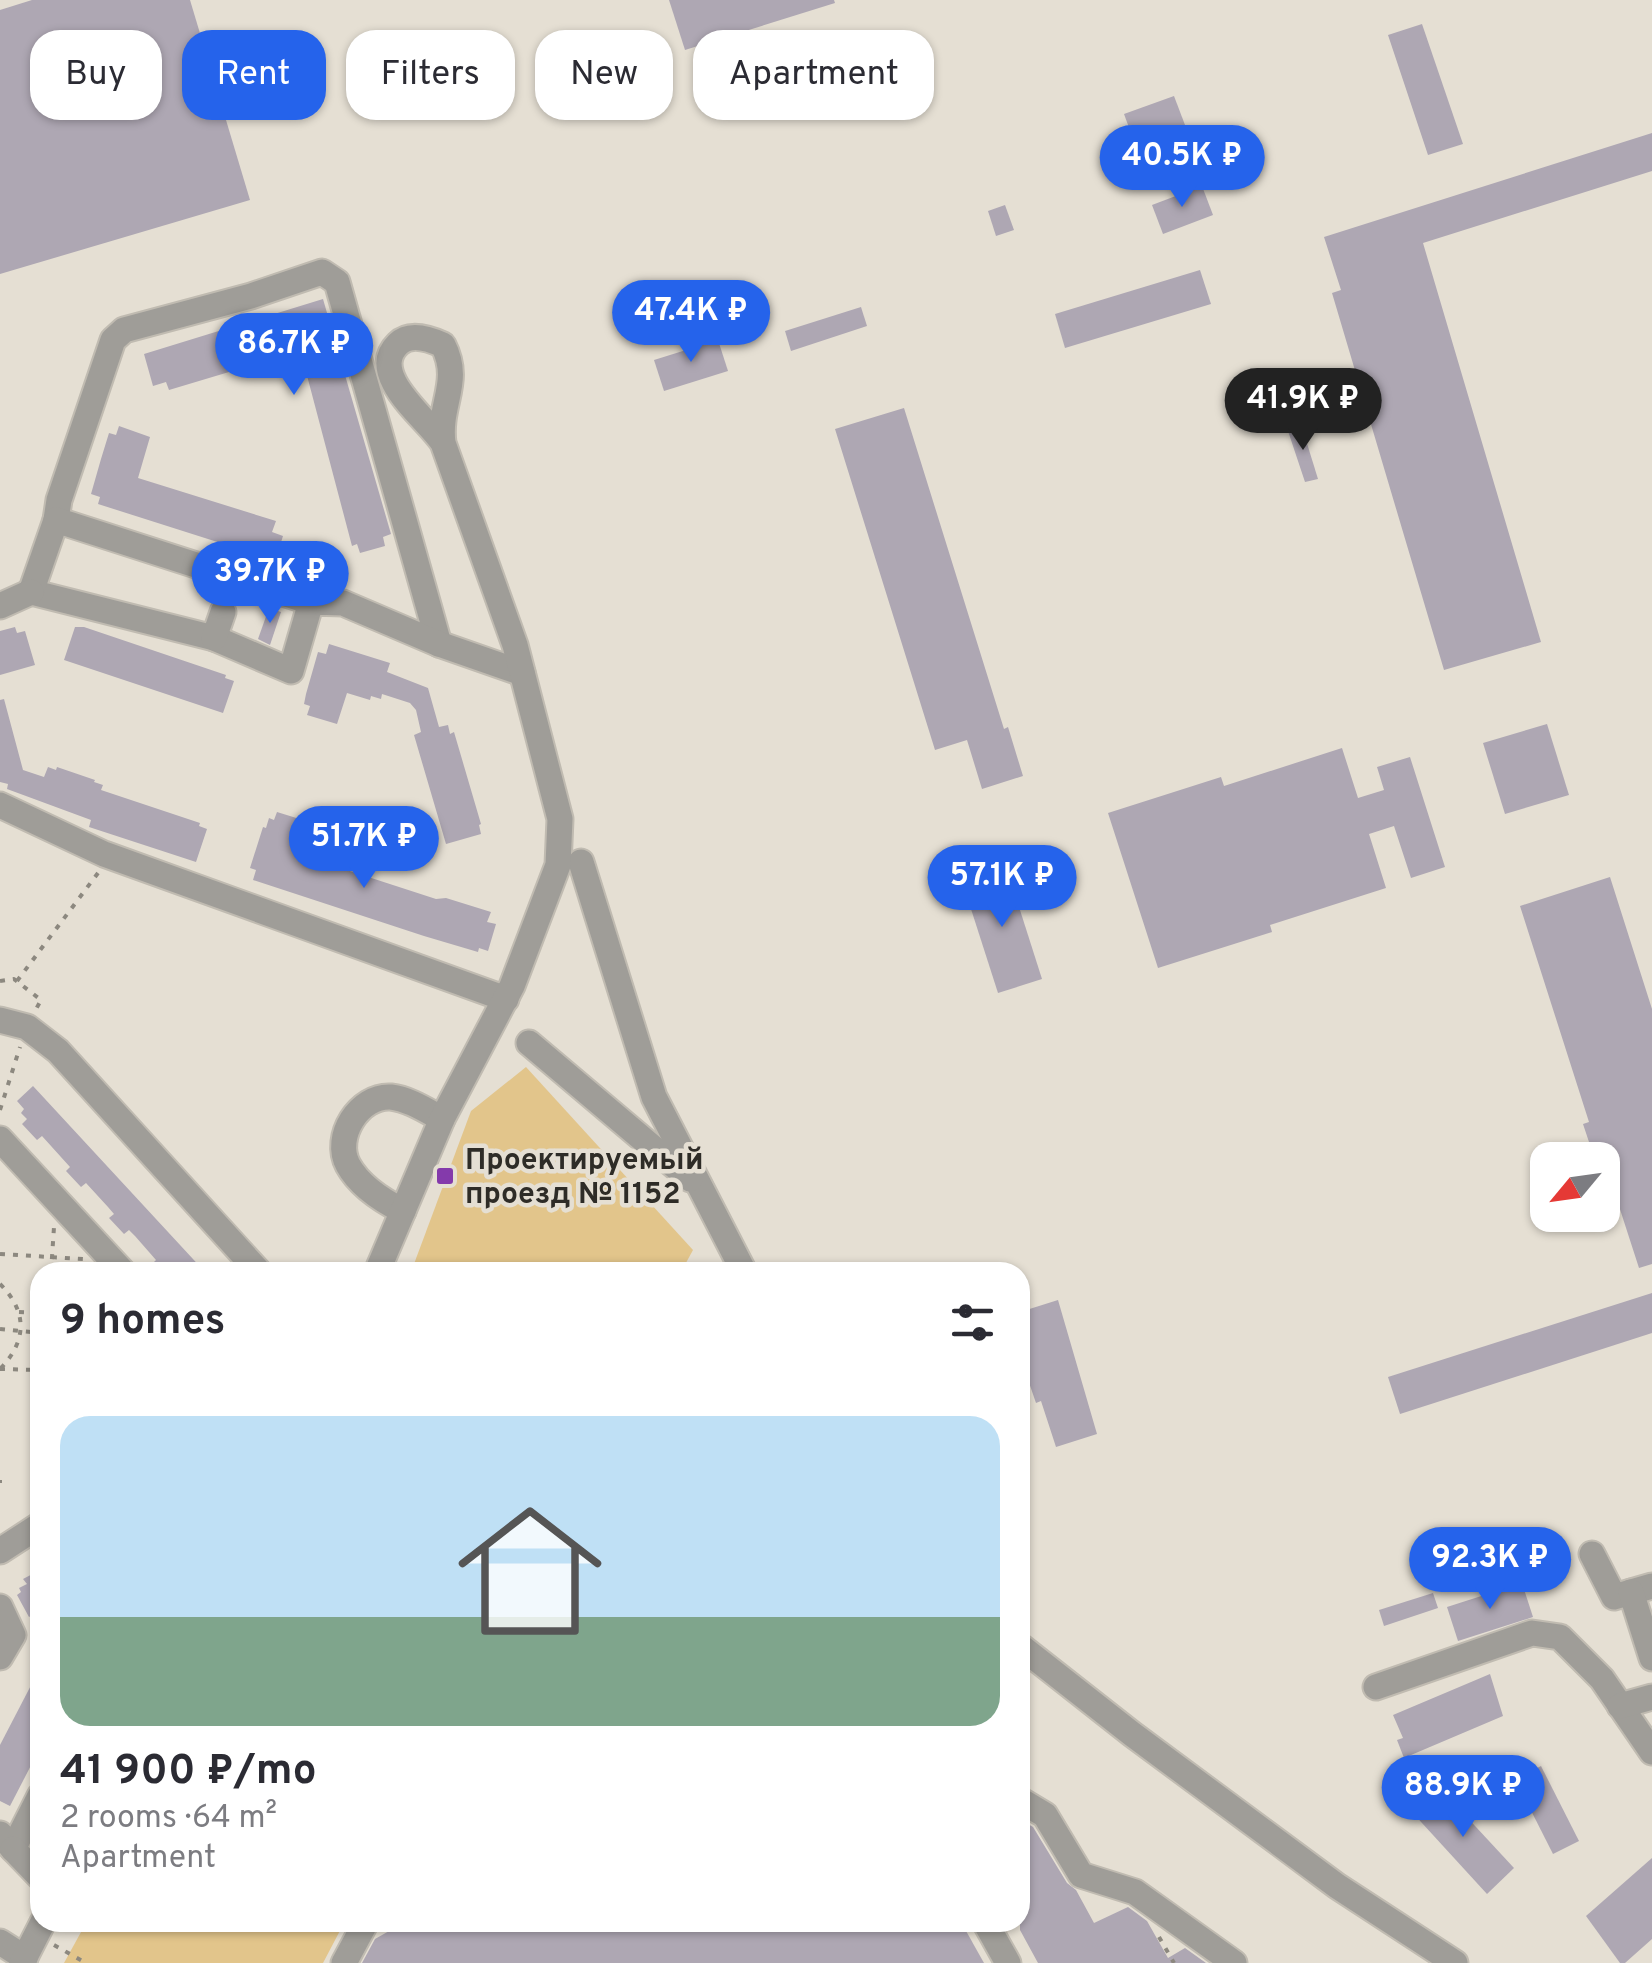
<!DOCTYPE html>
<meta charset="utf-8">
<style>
:root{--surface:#fff;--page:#f7f7f7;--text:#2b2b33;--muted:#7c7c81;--accent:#2563eb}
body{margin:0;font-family:Overpass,sans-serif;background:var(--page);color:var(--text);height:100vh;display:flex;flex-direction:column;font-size:38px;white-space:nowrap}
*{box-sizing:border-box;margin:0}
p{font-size:32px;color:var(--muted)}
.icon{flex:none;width:55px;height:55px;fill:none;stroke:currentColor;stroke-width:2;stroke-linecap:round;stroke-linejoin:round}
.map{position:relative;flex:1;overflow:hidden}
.panel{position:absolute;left:30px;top:1262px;width:1000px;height:670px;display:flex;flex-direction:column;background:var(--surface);border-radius:30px;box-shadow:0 2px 8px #0004}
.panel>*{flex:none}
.top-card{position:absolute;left:30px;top:30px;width:1000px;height:90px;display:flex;gap:20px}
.needle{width:65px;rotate:241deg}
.fabs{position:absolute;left:1530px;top:1142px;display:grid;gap:20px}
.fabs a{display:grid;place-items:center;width:90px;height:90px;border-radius:20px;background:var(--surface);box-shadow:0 2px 8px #0004;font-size:50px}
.price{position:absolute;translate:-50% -85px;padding:0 22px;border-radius:35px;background:var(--accent);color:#fff;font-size:32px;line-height:65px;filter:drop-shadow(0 2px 5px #0008)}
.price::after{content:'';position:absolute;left:50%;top:60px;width:30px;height:22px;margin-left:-15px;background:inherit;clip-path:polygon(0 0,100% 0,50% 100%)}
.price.current{background:#222;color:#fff}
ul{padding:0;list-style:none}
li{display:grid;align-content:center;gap:20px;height:530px;padding:0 30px}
li span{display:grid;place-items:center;height:310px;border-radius:30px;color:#555}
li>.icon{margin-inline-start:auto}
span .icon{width:180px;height:180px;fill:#fffc;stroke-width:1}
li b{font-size:42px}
h2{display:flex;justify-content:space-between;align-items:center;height:120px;padding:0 30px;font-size:42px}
.chip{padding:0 35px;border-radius:30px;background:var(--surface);box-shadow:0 2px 8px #0004;font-size:35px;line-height:90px}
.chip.current{background:var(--accent);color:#fff}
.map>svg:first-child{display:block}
.green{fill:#e2c58b}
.building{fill:#aea7b3}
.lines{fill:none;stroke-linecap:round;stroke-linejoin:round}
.minor-casing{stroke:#c0bbb1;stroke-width:29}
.path{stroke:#8c887f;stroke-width:4;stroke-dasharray:5 8;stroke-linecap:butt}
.minor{stroke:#9f9d98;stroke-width:25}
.poi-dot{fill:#843aab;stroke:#e5dfd3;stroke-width:4}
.labels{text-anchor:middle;stroke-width:9;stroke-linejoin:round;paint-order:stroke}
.poi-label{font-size:30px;font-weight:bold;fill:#2e2c27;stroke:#e5dfd3;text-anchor:start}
</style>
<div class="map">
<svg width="1652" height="1963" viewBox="0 0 1652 1963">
<rect width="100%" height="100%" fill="#e5dfd3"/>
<g class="green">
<path d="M526,1067L693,1250L681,1272H411L471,1111Z"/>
<path d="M86,1923V1922L344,1923L323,1963H64Z"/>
</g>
<g class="building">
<path d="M32,0H190L250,200L0,274V10Z"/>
<path d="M669,0H834L835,3L685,50Z"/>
<path d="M1422,24L1463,144L1428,155L1388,35Z"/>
<path d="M1174,96L1185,125L1135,144L1124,114Z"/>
<path d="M1652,133V171L1423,243L1541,642L1444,670L1332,293L1341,290L1324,237Z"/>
<path d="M1202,186L1213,215L1163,234L1152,205Z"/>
<path d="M1005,205L1014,230L996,236L988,211Z"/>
<path d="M1200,270L1211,304L1065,348L1055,314Z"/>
<path d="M323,299L391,534L383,537L385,546L360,553L357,544L352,546L300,349L238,365L239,369L169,390L166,382L153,386L144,354Z"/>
<path d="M861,307L867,326L791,351L785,331Z"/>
<path d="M718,340L728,371L664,391L654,360Z"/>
<path d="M904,408L1004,729L1008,727L1023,776L982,789L967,740L935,750L835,429Z"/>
<path d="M1301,424L1318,479L1305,482L1287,428Z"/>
<path d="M119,426L150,437L138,478L276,521L272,532L283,536L275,561L265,558L264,561L229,549L230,546L98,504L100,497L91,494L101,459L109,433L116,435Z"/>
<path d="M269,608L281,612L270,645L258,639Z"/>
<path d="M15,627L17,633L25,631L35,665L0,675V631Z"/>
<path d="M75,627H84L226,675L225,678L234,681L223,713L64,660Z"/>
<path d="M329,644L390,663L387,672L428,688L439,727L448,725L450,734L454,732L481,824L479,825L481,834L446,844L414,735L421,732L416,710L410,703L382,694L381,699L371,696L370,700L347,693L337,724L307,715L310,706L304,704L306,694L318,652L326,654Z"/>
<path d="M4,699L23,770L44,777L48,767L56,770L57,767L95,780L94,782L103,785L101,790L200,823L199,826L207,829L196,862L89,827L91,820L7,789L8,784L0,782V700Z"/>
<path d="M1547,724L1569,795L1505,814L1483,743Z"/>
<path d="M1342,748L1358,798L1384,790L1377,767L1410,757L1445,867L1411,878L1394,826L1369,834L1386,888L1270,925L1272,932L1158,968L1108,813L1221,777L1224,786Z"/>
<path d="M277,812L306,821L296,850L320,858L319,861L436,899L446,898L491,912L487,922L496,924L488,951L479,948L478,952L424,936L253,880L256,870L250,868L263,827L266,828L269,818L274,820Z"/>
<path d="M1006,866L1042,979L998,993L962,881Z"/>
<path d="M1610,877L1652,1009V1264L1639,1268L1605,1163L1595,1160L1583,1124L1589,1122L1520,906Z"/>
<path d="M33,1086L205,1272H160L152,1264L156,1260L135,1236L129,1230L124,1234L109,1218L114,1214L108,1207L86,1183L81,1187L66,1171L70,1167L42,1136L37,1140L22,1124L27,1119L21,1113L24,1109L17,1101Z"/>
<path d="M1652,1293V1333L1400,1414L1388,1377Z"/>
<path d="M1058,1300L1097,1434L1056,1447L1041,1401L1036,1403L1025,1371L1020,1372V1312Z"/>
<path d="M40,1570V1610L29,1617L17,1595L21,1592L19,1588L27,1584L23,1579Z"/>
<path d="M1522,1583L1533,1617L1458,1641L1447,1607Z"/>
<path d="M1433,1593L1438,1608L1384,1626L1379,1610Z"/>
<path d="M40,1668V1748L10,1806L0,1801V1745Z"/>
<path d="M1490,1674L1503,1716L1404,1758L1397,1740L1403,1738L1393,1715Z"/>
<path d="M1541,1766L1579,1841L1553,1854L1515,1779Z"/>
<path d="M1438,1786L1514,1868L1487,1894L1411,1811Z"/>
<path d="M1028,1824L1033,1827L1067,1883L1076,1890L1094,1923L1128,1907L1147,1921L1168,1958L1185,1948L1206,1963H1038L1020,1930V1828Z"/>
<path d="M1652,1858V1939L1625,1963H1620L1586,1916Z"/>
<path d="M405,1922H961L984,1963H362L375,1939Z"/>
</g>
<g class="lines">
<defs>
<g id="minor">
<path d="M56,520L59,500L113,340L124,330L251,296L322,272L337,282L439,644"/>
<path d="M31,592L214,638L291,671L311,602L343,603L439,644L522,673"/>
<path d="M31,592L56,520L311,602"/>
<path d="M0,606L31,592"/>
<path d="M214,638L223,612"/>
<path d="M0,805L104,854L506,999"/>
<path d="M581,862L654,1097L744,1272"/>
<path d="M0,1020L27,1027L58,1051L259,1272"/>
<path d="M529,1043L690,1179"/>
<path d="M0,1139L123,1272"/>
<path d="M403,1211C383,1201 359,1185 348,1165C333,1137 359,1095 391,1097C409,1099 427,1111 442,1119"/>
<path d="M377,1272L442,1119L512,986L558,865L560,819L515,645L443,443C429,420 366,375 398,344C410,332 430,339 443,345C462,382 438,404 443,443"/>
<path d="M0,1551L40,1525"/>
<path d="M1592,1554L1614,1597L1652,1586"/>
<path d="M1631,1592L1652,1658"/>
<path d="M0,1607L13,1635L0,1657"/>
<path d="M1020,1646L1132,1734L1337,1886L1455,1963"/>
<path d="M1376,1687L1532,1633L1560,1637L1602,1679L1652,1752"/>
<path d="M1620,1706L1652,1697"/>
<path d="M1020,1800L1045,1815L1081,1875L1135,1892L1234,1963"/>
<path d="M0,1834L13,1849L40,1796"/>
<path d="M13,1849L40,1877"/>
<path d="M985,1922L1008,1963"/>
<path d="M0,1942L25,1958"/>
<path d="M22,1963L43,1922"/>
<path d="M344,1963L366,1922"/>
</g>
</defs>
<use href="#minor" class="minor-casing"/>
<g class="path">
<path d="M0,981L14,979L41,1000L35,1011"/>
<path d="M17,981L98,873"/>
<path d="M0,1110L20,1047"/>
<path d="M0,1254L83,1259"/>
<path d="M286,1265L292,1272"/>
<path d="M51,1272L54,1227"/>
<path d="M0,1284C28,1312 27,1341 0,1369"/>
<path d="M19,1312L40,1313"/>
<path d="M0,1329L40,1333"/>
<path d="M0,1369L40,1370"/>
<path d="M0,1480V1483"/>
<path d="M1159,1937L1174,1963"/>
<path d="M54,1945L86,1963"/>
</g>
<use href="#minor" class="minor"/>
</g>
<rect class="poi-dot" x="435" y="1166" width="20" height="20" rx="5"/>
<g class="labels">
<g class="poi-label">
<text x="465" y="1169">Проектируемый<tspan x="465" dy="34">проезд № 1152</tspan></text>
</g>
</g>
</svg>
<div class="fabs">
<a><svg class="needle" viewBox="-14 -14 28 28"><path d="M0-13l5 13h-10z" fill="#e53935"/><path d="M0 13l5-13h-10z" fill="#7c7c81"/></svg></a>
</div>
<b class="price" style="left:1182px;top:210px">40.5K ₽</b>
<b class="price" style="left:691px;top:365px">47.4K ₽</b>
<b class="price" style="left:294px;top:398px">86.7K ₽</b>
<b class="price current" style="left:1303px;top:453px">41.9K ₽</b>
<b class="price" style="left:270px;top:626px">39.7K ₽</b>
<b class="price" style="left:364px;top:891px">51.7K ₽</b>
<b class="price" style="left:1002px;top:930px">57.1K ₽</b>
<b class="price" style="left:1490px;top:1612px">92.3K ₽</b>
<b class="price" style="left:1463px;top:1840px">88.9K ₽</b>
<div class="top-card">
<a class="chip">Buy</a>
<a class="chip current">Rent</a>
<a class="chip">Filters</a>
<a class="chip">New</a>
<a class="chip">Apartment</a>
</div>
<section class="panel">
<h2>9 homes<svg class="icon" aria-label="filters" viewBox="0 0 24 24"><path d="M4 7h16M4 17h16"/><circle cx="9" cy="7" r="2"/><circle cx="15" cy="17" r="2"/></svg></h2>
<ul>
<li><span style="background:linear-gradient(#bfe0f5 65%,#7fa58c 0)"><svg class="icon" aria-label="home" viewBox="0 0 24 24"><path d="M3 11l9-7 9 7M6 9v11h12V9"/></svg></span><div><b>41 900 ₽/mo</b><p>2 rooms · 64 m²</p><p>Apartment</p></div></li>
</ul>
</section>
</div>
